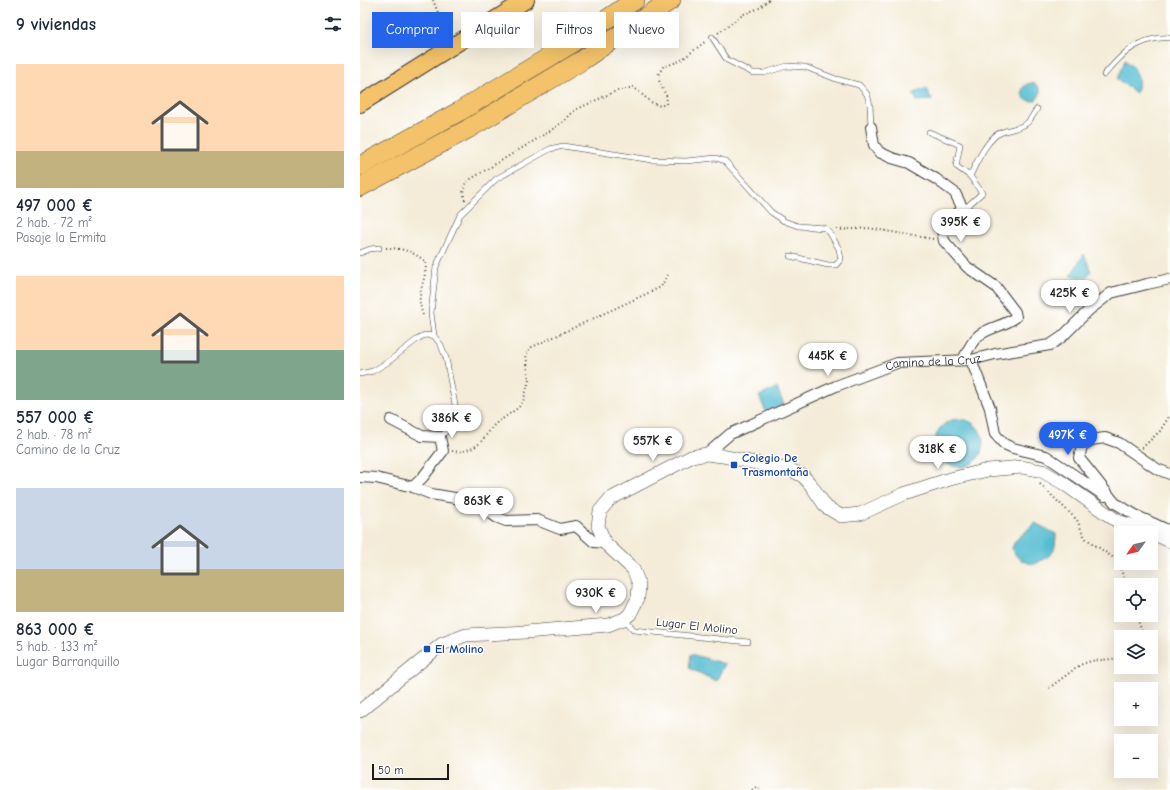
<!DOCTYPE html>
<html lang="es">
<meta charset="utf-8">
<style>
:root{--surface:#fff;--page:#f6f6f7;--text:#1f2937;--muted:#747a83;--accent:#2563eb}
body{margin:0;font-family:"Comic Neue",sans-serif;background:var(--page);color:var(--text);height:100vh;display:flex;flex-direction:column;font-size:15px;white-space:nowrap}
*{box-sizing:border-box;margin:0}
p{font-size:13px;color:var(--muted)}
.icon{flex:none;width:22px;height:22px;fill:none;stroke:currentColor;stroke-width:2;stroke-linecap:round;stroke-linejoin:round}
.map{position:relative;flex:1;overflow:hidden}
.drawer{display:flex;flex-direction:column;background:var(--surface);width:360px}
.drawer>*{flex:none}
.hud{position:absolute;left:12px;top:12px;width:380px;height:36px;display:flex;gap:8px}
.needle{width:26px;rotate:236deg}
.controls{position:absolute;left:754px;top:526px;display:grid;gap:8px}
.controls a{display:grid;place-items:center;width:44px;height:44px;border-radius:0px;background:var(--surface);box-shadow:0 4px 16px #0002;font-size:20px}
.scale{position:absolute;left:12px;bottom:10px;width:77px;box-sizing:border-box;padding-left:4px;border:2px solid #1c1c1c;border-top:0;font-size:11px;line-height:14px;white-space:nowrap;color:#1c1c1c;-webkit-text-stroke:3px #fff;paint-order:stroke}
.price{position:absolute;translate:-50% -34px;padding:0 9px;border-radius:14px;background:#fff;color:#222;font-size:13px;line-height:26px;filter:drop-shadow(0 1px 2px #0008)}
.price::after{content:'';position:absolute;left:50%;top:24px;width:12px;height:9px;margin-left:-6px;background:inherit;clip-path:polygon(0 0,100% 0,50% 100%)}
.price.selected{background:var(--accent);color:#fff}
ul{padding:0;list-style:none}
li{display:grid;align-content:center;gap:8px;height:212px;padding:0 16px}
li span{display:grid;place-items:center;height:124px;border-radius:0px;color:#555}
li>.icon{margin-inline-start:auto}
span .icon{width:72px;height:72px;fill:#fffc;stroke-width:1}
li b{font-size:17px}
h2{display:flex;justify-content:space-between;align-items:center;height:48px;padding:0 16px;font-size:17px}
.tag{padding:0 14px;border-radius:0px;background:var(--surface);box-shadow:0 4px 16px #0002;font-size:14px;line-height:36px}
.tag.selected{background:var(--accent);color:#fff}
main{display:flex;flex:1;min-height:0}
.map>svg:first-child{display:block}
.water{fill:#53bcd0;stroke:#386c76}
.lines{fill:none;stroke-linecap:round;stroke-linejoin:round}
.service-casing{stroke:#3c3b38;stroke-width:6}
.minor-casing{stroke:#3c3b38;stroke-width:12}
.tertiary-casing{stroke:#3c3b38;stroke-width:14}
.primary-casing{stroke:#3c3b38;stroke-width:18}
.motorway-casing{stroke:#3c3b38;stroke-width:20}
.path{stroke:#3c3b38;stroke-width:2;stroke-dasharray:1 3;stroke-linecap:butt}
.service{stroke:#fff;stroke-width:5}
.minor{stroke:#fff;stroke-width:10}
.tertiary{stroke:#fff;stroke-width:13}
.primary{stroke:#f3c26a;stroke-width:16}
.motorway{stroke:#f3c26a;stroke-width:19}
.transit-dot{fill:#1a4fb4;stroke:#fff;stroke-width:1.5}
.labels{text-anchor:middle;stroke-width:3;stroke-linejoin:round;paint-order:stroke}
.street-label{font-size:12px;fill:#1c1c1c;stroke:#fff}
.transit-label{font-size:12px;font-weight:bold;fill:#164399;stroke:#fff;text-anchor:start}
</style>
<main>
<section class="drawer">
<h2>9 viviendas<svg class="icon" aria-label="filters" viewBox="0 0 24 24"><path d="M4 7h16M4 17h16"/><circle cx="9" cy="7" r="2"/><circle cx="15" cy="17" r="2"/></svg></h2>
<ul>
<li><span style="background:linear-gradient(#ffd9b3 70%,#c2b280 0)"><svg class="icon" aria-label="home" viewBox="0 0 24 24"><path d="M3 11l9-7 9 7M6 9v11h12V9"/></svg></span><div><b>497 000 €</b><p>2 hab. · 72 m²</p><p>Pasaje la Ermita</p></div></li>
<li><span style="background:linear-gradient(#ffd9b3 60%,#7fa58c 0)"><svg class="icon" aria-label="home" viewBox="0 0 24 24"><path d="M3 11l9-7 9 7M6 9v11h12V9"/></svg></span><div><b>557 000 €</b><p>2 hab. · 78 m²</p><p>Camino de la Cruz</p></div></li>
<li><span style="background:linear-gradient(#c9d6e8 65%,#c2b280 0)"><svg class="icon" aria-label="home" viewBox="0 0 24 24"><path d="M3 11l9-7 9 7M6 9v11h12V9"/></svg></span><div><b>863 000 €</b><p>5 hab. · 133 m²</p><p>Lugar Barranquillo</p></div></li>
</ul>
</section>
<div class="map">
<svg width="810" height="790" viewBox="0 0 810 790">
<rect width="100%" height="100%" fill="#fff"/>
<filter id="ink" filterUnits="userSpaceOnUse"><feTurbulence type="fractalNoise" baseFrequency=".025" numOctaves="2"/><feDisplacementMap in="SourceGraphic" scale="8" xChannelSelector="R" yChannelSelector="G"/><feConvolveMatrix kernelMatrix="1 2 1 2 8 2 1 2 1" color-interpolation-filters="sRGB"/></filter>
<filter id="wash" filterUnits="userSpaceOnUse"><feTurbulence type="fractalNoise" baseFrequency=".012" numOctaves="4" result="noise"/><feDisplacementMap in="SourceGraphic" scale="16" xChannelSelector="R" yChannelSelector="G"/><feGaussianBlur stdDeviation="0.9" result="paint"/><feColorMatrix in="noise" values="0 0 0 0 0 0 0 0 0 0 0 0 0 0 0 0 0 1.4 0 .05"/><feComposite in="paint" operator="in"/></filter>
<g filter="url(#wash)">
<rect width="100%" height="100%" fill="#f4ecd8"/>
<g class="water">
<path d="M765,60C768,63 773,66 775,70C779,77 780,86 776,93L757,79Z"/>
<circle cx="671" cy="92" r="9"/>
<path d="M566,88L572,100L557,101L553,94Z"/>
<path d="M724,254L731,271L726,278L711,275Z"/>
<path d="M417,388L424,405L406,412L399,396Z"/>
<circle cx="599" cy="443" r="24"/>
<path d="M675,523L696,534C695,556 693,553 675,564C664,563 656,559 652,548L655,541Z"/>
<path d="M331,654L365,664L356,681L329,668Z"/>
</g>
</g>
<g filter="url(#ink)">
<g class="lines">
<defs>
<g id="service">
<path d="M352,37L367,60L393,73H404L427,66L445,67L476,79L499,85L507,94L510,105L511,127"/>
<path d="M744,75C760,57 770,44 794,39C800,38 804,37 810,38"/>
<path d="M569,132L600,145L596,166L610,176L622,193L603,210"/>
<path d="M610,176C617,162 623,147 635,136C644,128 659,131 668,122C672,118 674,113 677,109"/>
<path d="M0,253L10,249L19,248"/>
<path d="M74,336L71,313L76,267L100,215L136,179L190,149L203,146L292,160L326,161L356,158L365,161L411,212L424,221L438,226L465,228L470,233L479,249L481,259L476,265H468L430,256"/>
<path d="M0,374L13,371L28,362L59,338L65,335L74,336L81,345L86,358L96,410L94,419L90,428L80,437"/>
<path d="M265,620L274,630L388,642"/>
</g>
<g id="minor">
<path d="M511,127L514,145L519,152L532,158L549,163L576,179L595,193L602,207C597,218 589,220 582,230L584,241L607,267L636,287L655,312L656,317C645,326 629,327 618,336C611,342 607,352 603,360"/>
<path d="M611,360L630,408L635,434L644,444L653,448L686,456L745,496"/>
<path d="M31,420L62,436L80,437L83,451L63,477L53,487"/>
<path id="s1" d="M347,454L370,434L476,386L537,363L611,360L635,354L690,345L702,337L729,310L751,293L787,284L810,279"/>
<path d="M810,474L797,469L759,443L745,438L731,440L722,446L719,458L755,503L777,516L810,531"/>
<path d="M0,477L16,478L53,487L71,494L107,500L122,507L136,517L146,521L177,520L200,529L216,526L234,542L245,543"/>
</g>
<path id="tertiary" d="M0,711L82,644L106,635L166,632L248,625L264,619L270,614L278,598L279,584L273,569L245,543L238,526L240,511L250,499L331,457L347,454L362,456L431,470L443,476L451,485L466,507L481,516L500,514L544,494L590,479L628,470L662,467L682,471L703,483L757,521L783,529L810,541"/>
<path id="primary" d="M0,104L166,0"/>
<g id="motorway">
<path d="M0,166L100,111L209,45L275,0"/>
<path d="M0,187L108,129L221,61L311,0"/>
</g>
</defs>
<use href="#service" class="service-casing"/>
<use href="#minor" class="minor-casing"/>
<use href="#tertiary" class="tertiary-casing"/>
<use href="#primary" class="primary-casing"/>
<use href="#motorway" class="motorway-casing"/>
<g class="path">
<path d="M73,0L80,18L89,33"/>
<path d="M358,33L384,14L399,8L409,0"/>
<path d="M105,200L103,192L106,182L190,131L205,120L215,110L254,92L273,87L291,102L300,106L306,104L307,97L300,84L298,75L303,67L320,61L346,41"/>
<path d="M477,230L508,228L573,239"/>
<path d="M26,248C42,248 52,251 65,261C68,273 61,284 60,296C59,303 61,309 63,315"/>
<path d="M782,448L800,431L810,415"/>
<path d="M92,451L100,452L113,448L120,443L135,424L158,408L163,402L169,380L166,354L170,348L301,287L308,274"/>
<path d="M680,484L717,520L725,538L758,561L766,585"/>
<path d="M776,615L784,637"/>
<path d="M689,688L720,665L731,661L761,658"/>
<path d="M392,790L396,787L402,790"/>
</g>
<use href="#service" class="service"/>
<use href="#minor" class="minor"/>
<use href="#tertiary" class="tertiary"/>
<use href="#primary" class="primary"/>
<use href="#motorway" class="motorway"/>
</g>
</g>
<g class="transit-dot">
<rect x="370" y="461" width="8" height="8" rx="2"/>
<rect x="63" y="645" width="8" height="8" rx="2"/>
</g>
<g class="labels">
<g class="street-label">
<text dy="4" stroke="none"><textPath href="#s1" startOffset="248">Camino de la Cruz</textPath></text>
<text transform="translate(337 626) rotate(6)" y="4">Lugar El Molino</text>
</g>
<g class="transit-label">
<text x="382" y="462">Colegio De<tspan x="382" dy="14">Trasmontaña</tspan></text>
<text x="75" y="653">El Molino</text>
</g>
</g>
</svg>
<div class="controls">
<a><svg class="needle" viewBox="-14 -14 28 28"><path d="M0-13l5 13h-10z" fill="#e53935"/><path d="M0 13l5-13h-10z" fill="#747a83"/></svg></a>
<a><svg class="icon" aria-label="locate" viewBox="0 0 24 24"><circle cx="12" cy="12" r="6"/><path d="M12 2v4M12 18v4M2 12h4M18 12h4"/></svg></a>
<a><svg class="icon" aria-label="layers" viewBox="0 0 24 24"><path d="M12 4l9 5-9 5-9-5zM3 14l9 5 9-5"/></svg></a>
<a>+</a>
<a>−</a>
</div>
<div class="scale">50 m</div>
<b class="price" style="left:601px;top:243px">395K €</b>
<b class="price" style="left:710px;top:314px">425K €</b>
<b class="price" style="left:468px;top:377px">445K €</b>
<b class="price" style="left:92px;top:439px">386K €</b>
<b class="price selected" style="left:708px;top:456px">497K €</b>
<b class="price" style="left:293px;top:462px">557K €</b>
<b class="price" style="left:578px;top:470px">318K €</b>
<b class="price" style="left:124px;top:522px">863K €</b>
<b class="price" style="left:236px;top:614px">930K €</b>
<div class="hud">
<a class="tag selected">Comprar</a>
<a class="tag">Alquilar</a>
<a class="tag">Filtros</a>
<a class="tag">Nuevo</a>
</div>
</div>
</main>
